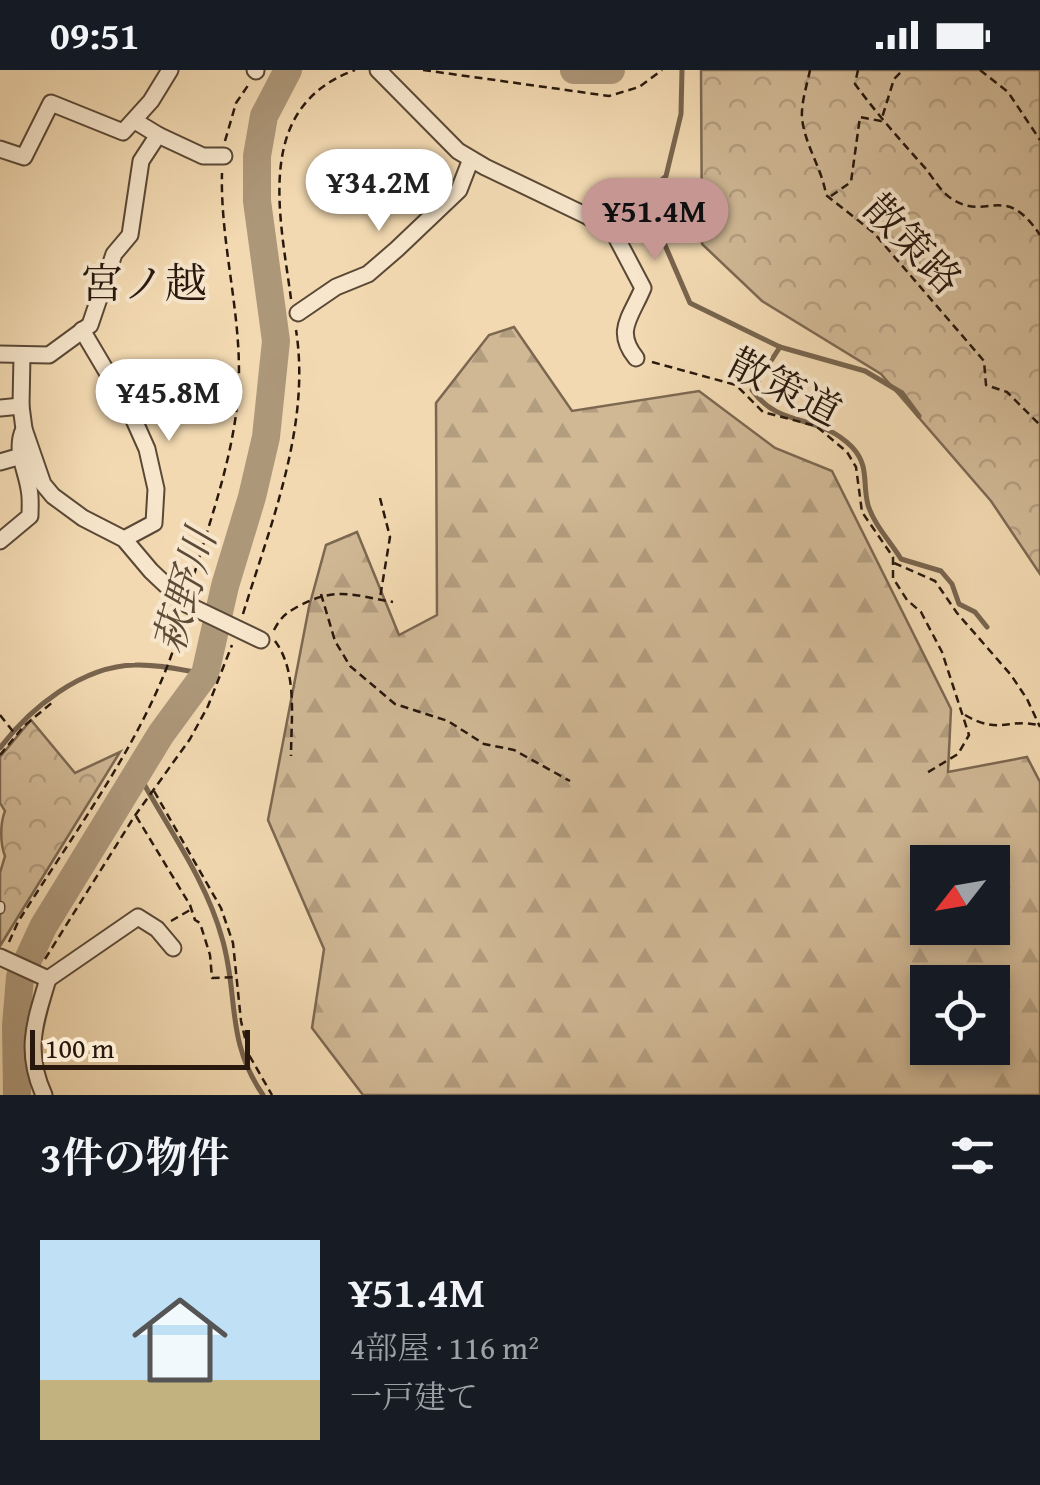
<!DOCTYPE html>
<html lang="ja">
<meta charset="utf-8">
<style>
:root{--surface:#171b24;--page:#242831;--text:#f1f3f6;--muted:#9ea1a6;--accent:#c59692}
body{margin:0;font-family:"Gentium Book Plus","Noto Serif JP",serif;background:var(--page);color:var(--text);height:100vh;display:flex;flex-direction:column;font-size:38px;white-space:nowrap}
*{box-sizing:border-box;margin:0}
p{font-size:32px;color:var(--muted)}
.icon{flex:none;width:55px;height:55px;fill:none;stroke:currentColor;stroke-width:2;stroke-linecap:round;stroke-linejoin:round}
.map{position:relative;height:1025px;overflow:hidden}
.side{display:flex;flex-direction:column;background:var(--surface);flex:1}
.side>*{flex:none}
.needle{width:65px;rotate:239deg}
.buttons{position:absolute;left:910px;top:775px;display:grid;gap:20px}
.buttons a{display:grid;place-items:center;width:100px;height:100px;border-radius:0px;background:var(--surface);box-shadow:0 5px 15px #0003;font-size:50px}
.scale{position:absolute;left:30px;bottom:25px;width:220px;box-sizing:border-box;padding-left:10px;border:5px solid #28180d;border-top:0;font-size:28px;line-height:35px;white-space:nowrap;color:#28180d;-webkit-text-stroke:8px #f7e6cc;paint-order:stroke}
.price{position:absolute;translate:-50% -85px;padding:0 22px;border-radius:35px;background:#fff;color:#222;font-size:32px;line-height:65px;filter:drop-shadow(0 2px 5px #0008)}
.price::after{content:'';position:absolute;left:50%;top:60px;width:30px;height:22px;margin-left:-15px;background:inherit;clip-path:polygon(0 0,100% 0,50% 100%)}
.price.current{background:var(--accent);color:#111}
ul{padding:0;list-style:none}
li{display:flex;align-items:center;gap:30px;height:250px;padding:0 40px}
li span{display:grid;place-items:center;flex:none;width:280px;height:200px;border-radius:0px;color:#555}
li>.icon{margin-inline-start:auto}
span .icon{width:120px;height:120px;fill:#fffc;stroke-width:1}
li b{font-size:42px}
h2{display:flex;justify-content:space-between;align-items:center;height:120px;padding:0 40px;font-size:42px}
.status{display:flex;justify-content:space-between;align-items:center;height:70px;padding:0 50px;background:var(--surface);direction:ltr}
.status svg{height:28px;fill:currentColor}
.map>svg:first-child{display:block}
.forest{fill:url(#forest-firs);stroke:#7c6851;stroke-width:2.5;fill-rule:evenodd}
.park{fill:url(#park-crowns);stroke:#7c6851;stroke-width:2.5}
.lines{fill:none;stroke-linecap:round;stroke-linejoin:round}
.stream{stroke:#78644e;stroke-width:5}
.river{stroke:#ad9779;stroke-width:28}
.lane-casing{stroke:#5a4836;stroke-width:11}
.street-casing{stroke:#5a4836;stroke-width:19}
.path{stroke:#28180d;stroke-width:2.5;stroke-dasharray:8 5;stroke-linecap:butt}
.lane{stroke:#f7e6cc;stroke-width:8}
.street{stroke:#f7e6cc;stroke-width:15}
.labels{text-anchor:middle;stroke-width:8;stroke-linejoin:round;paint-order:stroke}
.street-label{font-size:40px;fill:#28180d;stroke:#f7e6cc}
.neighbourhood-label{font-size:42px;fill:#28180d;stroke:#f7e6cc}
.water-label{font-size:42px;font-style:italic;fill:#5d4b38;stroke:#f7e6cc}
</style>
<div class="status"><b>09:51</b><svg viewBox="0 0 49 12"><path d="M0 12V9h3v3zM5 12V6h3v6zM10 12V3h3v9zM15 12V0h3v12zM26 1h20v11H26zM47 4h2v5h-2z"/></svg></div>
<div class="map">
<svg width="1040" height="1025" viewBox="0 0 1040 1025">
<defs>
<pattern id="forest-firs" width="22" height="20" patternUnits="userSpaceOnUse" patternTransform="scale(2.5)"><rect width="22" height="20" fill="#d0b895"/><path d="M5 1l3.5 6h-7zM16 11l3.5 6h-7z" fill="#b39d7f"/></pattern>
<pattern id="park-crowns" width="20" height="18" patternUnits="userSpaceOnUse" patternTransform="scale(2.5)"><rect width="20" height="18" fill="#d0b895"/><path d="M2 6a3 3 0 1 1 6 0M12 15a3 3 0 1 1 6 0" fill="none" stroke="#b39d7f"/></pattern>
</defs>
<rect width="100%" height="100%" fill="#f2d9b1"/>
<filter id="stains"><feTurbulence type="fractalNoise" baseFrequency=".002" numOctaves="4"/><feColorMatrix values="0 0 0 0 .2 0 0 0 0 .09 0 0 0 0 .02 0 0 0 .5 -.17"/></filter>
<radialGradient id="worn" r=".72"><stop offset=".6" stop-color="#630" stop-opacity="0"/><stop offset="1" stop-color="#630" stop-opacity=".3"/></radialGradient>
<path class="forest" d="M514,257L572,341L699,321L775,378L832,401L951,639L948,702L1027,687L1040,712V1025H363L312,958L324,879L268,750L309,537L326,475L357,462L399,565L437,545L436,333L489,265ZM992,792V858H928V792ZM992,912V978H928V912Z"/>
<g class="park">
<path d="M701,0H1040V504L991,431L881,304L762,231L702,174Z"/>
<path d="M31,650L75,703L120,682L0,876V803L5,786C0,774 0,753 5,741L0,733V687Z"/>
</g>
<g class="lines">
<g class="stream">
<path d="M659,113L663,122L655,152L690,233L780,277L865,301L902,323L919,346"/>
<path d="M618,160L646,124L666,106L681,44L682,0"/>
<path d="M780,277L752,320C780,359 819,343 852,377C870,396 862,413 868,435C874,455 891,472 901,489L941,501L952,514L959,534L975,542L987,557"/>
<path d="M0,678C30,638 82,596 135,595C158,594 182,600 205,604"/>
<path d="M136,708L144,714C172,764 207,813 222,868C239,925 225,970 263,1025"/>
</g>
<g class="river">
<path d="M574,0H611"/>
<path d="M17,1025L16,956L20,907L43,857L161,664L205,604L225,516L252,427L266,367L276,271L257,131V86L264,46L288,0"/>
</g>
<defs>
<path id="lane" d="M0,839V836"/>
<g id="street">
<path d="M255,0L256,1"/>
<path d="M378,0L458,81L485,97L587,146L614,163L643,218C631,247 614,261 636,288"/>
<path d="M158,65L203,86H224"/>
<path d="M0,79L24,87L51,33L123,62L151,31L170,0"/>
<path d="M298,243L336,217L368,204L397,179L459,120L471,89"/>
<path d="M82,260L130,341L147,379L156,419L154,453L124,469"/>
<path d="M0,284L49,285L90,255L114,184L130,165L141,91L158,65L135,51"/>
<path d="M0,338L21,336"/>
<path d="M24,359L43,414L53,426L83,448L124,469L151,501L186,534L261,570"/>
<path d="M0,392L21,386"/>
<path d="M0,471L30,446C30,437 31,428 29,419C26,399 14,379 24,359L21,336L22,285"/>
<path d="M0,887L48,909C35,952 24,981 44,1025"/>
<path d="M48,909L138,847L157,859L173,878"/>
</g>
</defs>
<use href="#lane" class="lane-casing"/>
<use href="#street" class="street-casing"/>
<g class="path">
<path d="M423,0L609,26L639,17L662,0"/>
<path d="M810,0C807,15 801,33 802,48C805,76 822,98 826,125L874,163L984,291L986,315L1007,322L1040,355"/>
<path d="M858,0L855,14C877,44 901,71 926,99C933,108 942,123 952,129C988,152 1004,111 1040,165"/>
<path d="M980,0L1008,22L1040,70"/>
<path d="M225,71L236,33L249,14"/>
<path d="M831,126L851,112L860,47L881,51L894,9L903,0"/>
<path d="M291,229C280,145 253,37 355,0"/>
<path d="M652,292L736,315L763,342L816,356L847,382L856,397L862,442L893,487V508L907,530L921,542L942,582L969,665L958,684L925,704"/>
<path d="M380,428L390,467L380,528"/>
<path d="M894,493L935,511L957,543L1011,605L1027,629L1040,657"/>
<path d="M190,518C208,456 233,390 238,325C244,251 220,177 222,103"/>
<path d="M321,524L335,571L350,596L395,634L448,651L484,674L514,680L570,711"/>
<path d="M243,544C271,453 311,355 296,260"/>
<path d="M274,560C281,547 285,544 297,537C336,516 352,525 393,532"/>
<path d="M275,571C298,602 291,649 291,686"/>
<path d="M0,645L15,664"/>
<path d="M965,645C999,665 1008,648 1038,655"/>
<path d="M0,685L24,656L54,631"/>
<path d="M154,721L221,838L233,873L241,951L249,985L272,1025"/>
<path d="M136,746L190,835L195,850L200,853L210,885L212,908L236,907"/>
<path d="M171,851L190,840"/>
<path d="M9,872L18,852C74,762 157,653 182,550"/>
<path d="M45,889L134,747L190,669L208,636L232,575"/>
</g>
<use href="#lane" class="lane"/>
<use href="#street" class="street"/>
</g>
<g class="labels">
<g class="street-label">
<text transform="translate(913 174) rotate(46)" y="14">散策路</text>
<text transform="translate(785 317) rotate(27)" y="14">散策道</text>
</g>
<g class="neighbourhood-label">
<text x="144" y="228">宮ノ越</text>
</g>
<g class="water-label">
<text transform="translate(184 521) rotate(-74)" y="15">萩野川</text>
</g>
</g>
<rect width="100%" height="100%" filter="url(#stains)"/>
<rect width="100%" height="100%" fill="url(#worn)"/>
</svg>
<div class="buttons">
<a><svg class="needle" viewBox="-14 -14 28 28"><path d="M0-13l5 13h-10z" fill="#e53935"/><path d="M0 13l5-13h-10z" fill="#9ea1a6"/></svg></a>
<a><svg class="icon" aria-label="locate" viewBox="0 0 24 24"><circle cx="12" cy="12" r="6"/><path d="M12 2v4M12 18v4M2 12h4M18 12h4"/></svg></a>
</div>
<div class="scale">100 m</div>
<b class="price" style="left:379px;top:164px">¥34.2M</b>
<b class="price current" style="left:655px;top:193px">¥51.4M</b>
<b class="price" style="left:169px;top:374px">¥45.8M</b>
</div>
<section class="side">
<h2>3件の物件<svg class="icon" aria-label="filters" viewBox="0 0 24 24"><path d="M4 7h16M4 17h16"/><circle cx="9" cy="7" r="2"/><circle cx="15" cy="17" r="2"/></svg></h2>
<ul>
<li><span style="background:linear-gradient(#bfe0f5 70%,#c2b280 0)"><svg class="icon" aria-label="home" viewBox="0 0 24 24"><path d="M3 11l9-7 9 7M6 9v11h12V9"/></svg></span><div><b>¥51.4M</b><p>4部屋 · 116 m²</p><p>一戸建て</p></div></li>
</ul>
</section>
